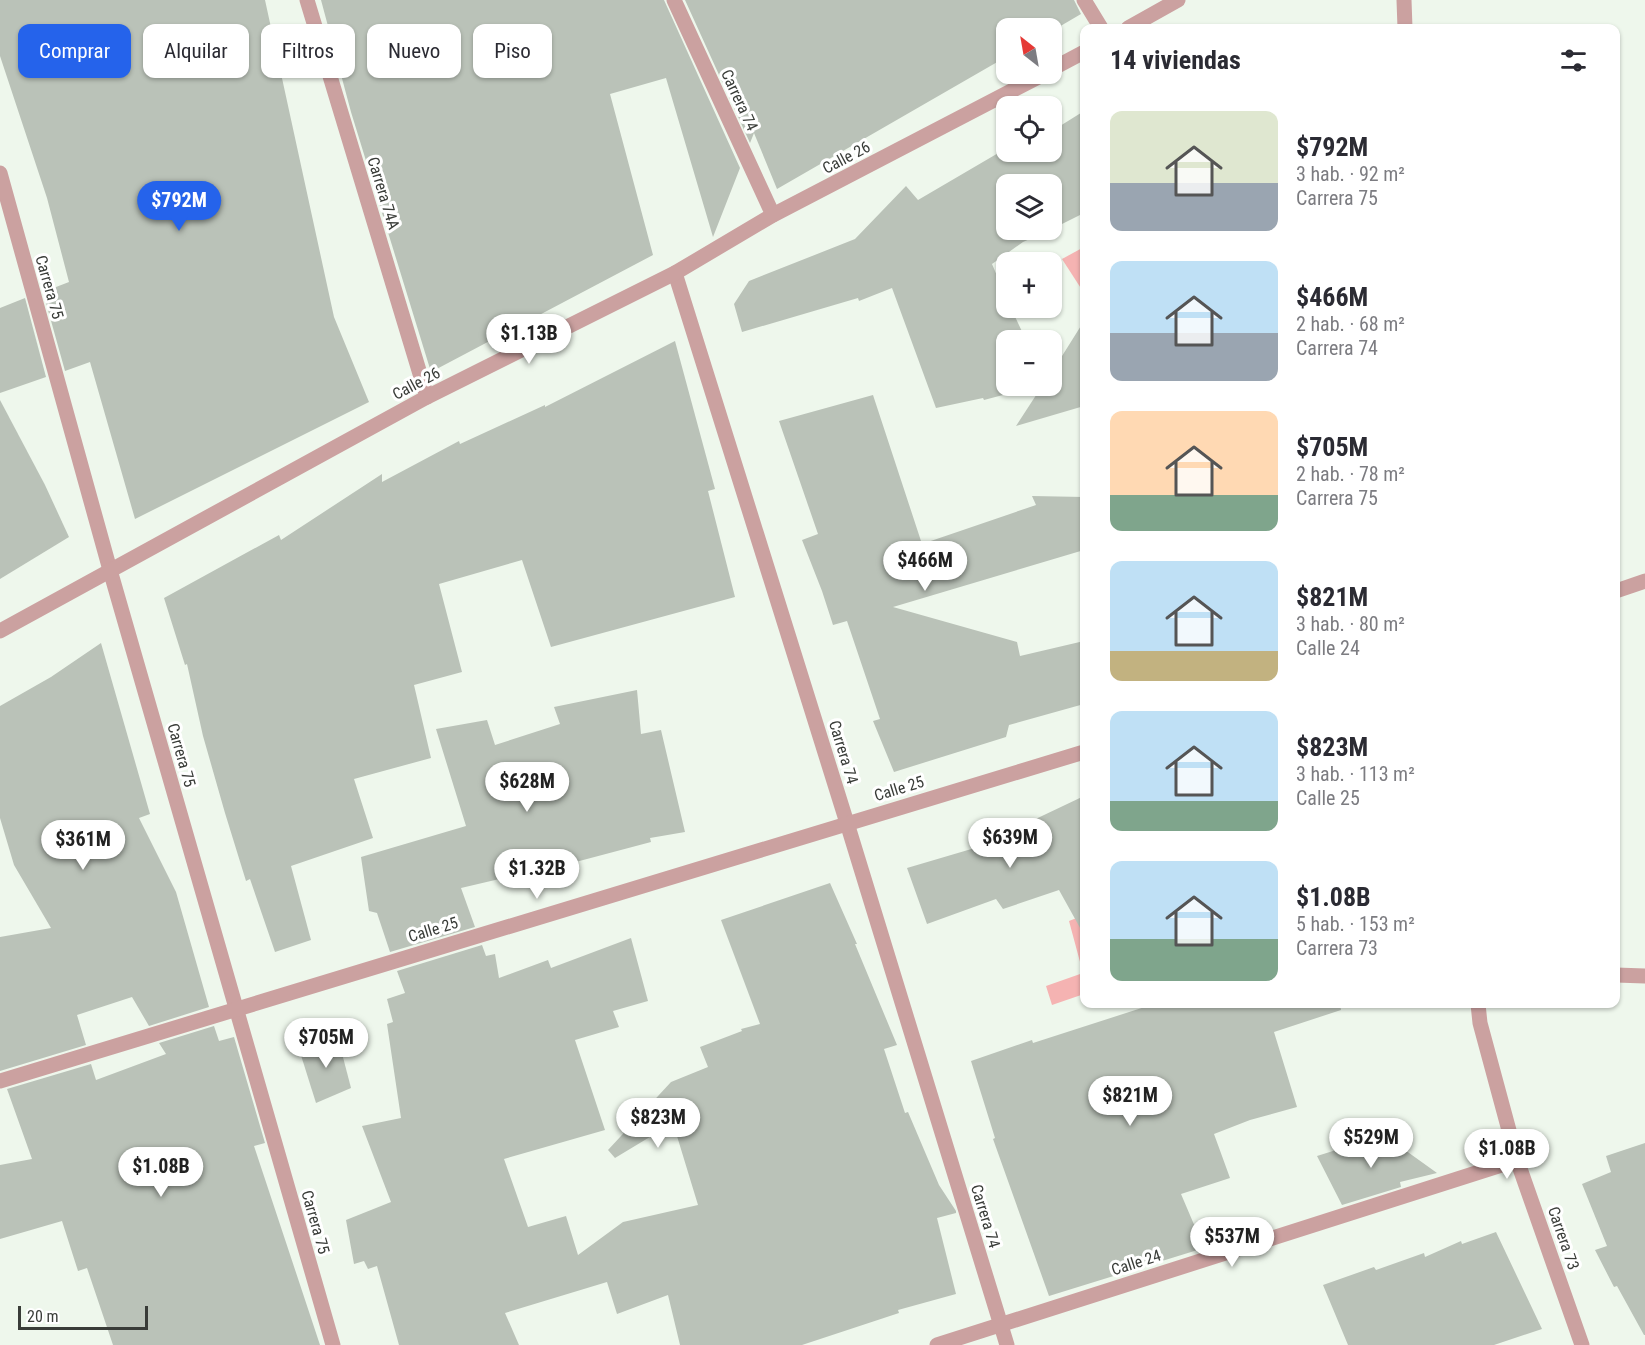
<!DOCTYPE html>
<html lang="es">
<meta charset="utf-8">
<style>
:root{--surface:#fff;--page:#f7f7f7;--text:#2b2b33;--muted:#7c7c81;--accent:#2563eb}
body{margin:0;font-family:"Roboto Condensed",sans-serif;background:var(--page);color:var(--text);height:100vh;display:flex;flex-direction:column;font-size:22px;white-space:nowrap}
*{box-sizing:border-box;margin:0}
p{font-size:20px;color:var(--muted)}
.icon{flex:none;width:33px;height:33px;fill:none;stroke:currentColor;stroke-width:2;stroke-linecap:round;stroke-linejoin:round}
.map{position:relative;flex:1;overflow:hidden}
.details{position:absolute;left:1080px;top:24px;width:540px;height:984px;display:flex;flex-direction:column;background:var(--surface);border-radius:12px;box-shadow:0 2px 4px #0004}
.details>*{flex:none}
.hud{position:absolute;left:18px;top:24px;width:570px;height:54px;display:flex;gap:12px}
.needle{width:39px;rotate:329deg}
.buttons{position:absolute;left:996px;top:18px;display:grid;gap:12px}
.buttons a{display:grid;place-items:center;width:66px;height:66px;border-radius:12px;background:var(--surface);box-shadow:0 2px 4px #0004;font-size:30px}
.scale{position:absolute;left:18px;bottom:15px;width:130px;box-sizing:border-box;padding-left:6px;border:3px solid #393c38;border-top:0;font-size:16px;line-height:21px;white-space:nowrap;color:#393c38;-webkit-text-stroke:4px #fff;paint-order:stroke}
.price{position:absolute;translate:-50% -51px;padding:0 14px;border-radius:21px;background:#fff;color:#222;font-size:20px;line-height:39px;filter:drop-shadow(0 2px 3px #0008)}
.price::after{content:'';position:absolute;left:50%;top:36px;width:18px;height:14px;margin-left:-9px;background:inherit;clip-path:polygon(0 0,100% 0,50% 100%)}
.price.active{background:var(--accent);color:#fff}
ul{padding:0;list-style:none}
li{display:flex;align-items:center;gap:18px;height:150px;padding:0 30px}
li span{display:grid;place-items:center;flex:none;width:168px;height:120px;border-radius:12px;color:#555}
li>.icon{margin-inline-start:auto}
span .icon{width:72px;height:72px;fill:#fffc;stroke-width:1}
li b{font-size:26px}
h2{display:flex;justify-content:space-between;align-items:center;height:72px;padding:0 30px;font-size:26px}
.chip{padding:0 21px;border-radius:12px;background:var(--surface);box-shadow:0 2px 4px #0004;font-size:21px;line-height:54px}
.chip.active{background:var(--accent);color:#fff}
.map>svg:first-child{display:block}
.park{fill:#f5b3b2}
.building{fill:#bac2b8}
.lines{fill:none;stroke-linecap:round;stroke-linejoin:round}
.street{stroke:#cba1a0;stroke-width:15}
.labels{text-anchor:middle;stroke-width:6;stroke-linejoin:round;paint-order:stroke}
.street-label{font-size:16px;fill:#393c38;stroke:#fff}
</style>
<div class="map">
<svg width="1645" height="1345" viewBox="0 0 1645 1345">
<rect width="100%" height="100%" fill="#eef7ec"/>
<g class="park">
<path d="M1084,247V293L1062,259Z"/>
<path d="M1084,915V994L1052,1005L1046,986L1083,973L1069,921Z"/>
</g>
<g class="building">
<path d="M0,0H265L334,317L369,402L135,519L90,362L65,371L43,292L69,282L47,198L0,56Z"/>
<path d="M321,0H664L740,168L713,237L666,78L610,94L653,255L431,372L351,112Z"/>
<path d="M685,0H1074L1081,14L1052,31V28H1006V57L777,189L754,133L750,143Z"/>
<path d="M1084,111V213L1052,229V184H1006V230H1050L1023,242L992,264L1006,297V308H1011L1026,340H1006V386H1037L984,400L983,398L936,408L892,288L859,301L858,298L742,332L734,304L749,281L855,239L906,186L918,200L1000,152H1052V131Z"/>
<path d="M25,298L46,377L0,393V308Z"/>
<path d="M1084,321V406L1016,426L1042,386H1052V372Z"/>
<path d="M675,341L715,489L708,491L735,597L551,647L522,560L439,584L462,672L414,685L431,758L354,779L373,838L291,866L311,940L275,952L250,879L246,881L225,813L203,736L187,664L185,665L164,598L279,535L281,540L382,474V482L459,441L460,444L545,405V407Z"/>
<path d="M873,395L922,544L1036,505L1032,496L1084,497V550L893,607L1017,642L1020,656L1084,641V704L1009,725L1006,737L894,772L873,721L880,719L847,621L833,625L822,591L802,540L818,534L779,421Z"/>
<path d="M0,400L45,485L69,537L0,579Z"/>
<path d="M101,643L150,814L139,818L176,892L209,1007L149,1026L132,997L77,1015L86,1045L0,1071V937L51,928L14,865L0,818V706L51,677Z"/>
<path d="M637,690L641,734L661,730L685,832L650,838L651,842L538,872V870L461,888L475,927L390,952L377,913L369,911L361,857L466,826L436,729L487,720L495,745L560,724L554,707Z"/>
<path d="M1084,796V935L1059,890L1003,909L996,899L927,924L907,868L1026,833L1023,825Z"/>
<path d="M830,883L857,944H855L897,1045L884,1049L905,1113L908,1112L939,1185L956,1211V1213L937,1218L956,1294L898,1310L899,1313L802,1345H680L668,1295L617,1314L607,1282L505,1313L519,1345H399L377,1266L368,1269L364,1261L354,1264L346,1220L391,1202L362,1126L401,1118L387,1024L393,1022L387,999L405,993L397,971L482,945L486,956L495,954L499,978L548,960L551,968L631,938L648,1001L613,1011L619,1027L575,1040L605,1130L504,1159L528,1227L566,1216L578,1255L623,1222L698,1205L673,1123L615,1158L608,1150L671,1082L708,1067L700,1047L742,1031L741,1029L760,1024L721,920Z"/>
<path d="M1154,1004H1340L1341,1010L1274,1032L1297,1107L1250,1120L1214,1134L1230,1178L1181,1194L1204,1248L1049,1296L993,1139L995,1138L971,1061L1032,1040L1033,1043Z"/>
<path d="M214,1026L219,1041L234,1037L265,1143L254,1146L320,1345H113L87,1268L78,1271L62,1221L0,1239V1165L32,1159L7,1089L91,1064L96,1080L166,1054L159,1043Z"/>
<path d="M338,1038L351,1088L316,1103L299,1049Z"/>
<path d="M1384,1135L1437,1173L1400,1182L1401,1187L1342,1205L1317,1156Z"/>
<path d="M1645,1143V1335H1644L1617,1286L1614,1287L1595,1250L1607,1246L1582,1184L1611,1172L1606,1156Z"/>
<path d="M1496,1232L1542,1329L1494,1345H1348L1323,1285L1374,1267L1376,1270L1424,1253L1425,1257L1461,1241L1462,1244Z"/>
</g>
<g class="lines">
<g class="street">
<path d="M307,0L427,397"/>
<path d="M674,0L773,215"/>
<path d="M1084,0L1101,28"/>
<path d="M1404,0L1405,28"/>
<path d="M1128,28L1178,0"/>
<path d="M1052,69L1084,52"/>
<path d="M0,173L110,570L333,1345"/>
<path d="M675,273L847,823L1007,1345"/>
<path d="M1616,591L1645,581"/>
<path d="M0,631L427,397L675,273L773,215L1044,74"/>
<path d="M1616,975L1645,976"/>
<path d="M1478,1004L1480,1023L1517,1160L1582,1345"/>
<path d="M0,1081L1084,752"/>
<path d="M937,1345L1517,1160"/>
</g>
</g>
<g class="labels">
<g class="street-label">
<text transform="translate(740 100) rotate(65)" y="6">Carrera 74</text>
<text transform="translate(846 157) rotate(-28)" y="6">Calle 26</text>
<text transform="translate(384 193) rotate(73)" y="6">Carrera 74A</text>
<text transform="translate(50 287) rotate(74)" y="6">Carrera 75</text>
<text transform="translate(416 383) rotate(-28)" y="6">Calle 26</text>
<text transform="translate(844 752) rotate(73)" y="6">Carrera 74</text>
<text transform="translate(182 755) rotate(74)" y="6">Carrera 75</text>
<text transform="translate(899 788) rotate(-17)" y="6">Calle 25</text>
<text transform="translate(433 929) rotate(-17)" y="6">Calle 25</text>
<text transform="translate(986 1216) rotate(73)" y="6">Carrera 74</text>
<text transform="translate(316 1222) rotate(74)" y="6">Carrera 75</text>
<text transform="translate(1564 1238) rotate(71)" y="6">Carrera 73</text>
<text transform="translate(1136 1262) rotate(-18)" y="6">Calle 24</text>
</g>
</g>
</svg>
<div class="buttons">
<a><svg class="needle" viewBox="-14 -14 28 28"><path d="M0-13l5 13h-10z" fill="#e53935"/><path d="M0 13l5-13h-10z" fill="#7c7c81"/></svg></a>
<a><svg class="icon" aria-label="locate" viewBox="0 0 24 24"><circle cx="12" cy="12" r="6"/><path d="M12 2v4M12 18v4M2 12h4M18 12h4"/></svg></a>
<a><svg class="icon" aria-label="layers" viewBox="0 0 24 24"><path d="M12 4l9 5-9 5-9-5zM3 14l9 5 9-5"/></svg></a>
<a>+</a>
<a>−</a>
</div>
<div class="scale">20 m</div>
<b class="price active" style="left:179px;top:232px">$792M</b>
<b class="price" style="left:529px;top:365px">$1.13B</b>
<b class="price" style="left:925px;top:592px">$466M</b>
<b class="price" style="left:527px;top:813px">$628M</b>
<b class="price" style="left:1010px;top:869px">$639M</b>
<b class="price" style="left:83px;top:871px">$361M</b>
<b class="price" style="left:537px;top:900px">$1.32B</b>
<b class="price" style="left:326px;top:1069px">$705M</b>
<b class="price" style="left:1130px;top:1127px">$821M</b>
<b class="price" style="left:658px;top:1149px">$823M</b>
<b class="price" style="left:1371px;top:1169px">$529M</b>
<b class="price" style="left:1507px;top:1180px">$1.08B</b>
<b class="price" style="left:161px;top:1198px">$1.08B</b>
<b class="price" style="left:1232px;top:1268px">$537M</b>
<div class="hud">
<a class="chip active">Comprar</a>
<a class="chip">Alquilar</a>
<a class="chip">Filtros</a>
<a class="chip">Nuevo</a>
<a class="chip">Piso</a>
</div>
<section class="details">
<h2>14 viviendas<svg class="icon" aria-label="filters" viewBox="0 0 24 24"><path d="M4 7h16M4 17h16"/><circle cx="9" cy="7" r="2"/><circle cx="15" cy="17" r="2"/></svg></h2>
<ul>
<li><span style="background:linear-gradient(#dfe7d0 60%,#9aa5b1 0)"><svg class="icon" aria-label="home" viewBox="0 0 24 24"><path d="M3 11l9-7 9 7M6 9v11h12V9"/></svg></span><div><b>$792M</b><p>3 hab. · 92 m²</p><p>Carrera 75</p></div></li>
<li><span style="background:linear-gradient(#bfe0f5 60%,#9aa5b1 0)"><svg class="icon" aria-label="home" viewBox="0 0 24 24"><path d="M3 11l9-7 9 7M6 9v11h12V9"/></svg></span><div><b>$466M</b><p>2 hab. · 68 m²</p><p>Carrera 74</p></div></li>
<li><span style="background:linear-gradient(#ffd9b3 70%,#7fa58c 0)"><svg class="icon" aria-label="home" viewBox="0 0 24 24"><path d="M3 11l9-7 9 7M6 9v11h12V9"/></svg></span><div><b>$705M</b><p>2 hab. · 78 m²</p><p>Carrera 75</p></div></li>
<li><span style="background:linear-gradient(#bfe0f5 75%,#c2b280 0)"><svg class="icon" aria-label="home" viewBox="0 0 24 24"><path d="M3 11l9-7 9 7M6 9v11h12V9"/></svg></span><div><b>$821M</b><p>3 hab. · 80 m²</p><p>Calle 24</p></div></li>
<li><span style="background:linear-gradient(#bfe0f5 75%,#7fa58c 0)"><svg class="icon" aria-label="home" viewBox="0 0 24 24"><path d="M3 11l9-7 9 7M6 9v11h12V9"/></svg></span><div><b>$823M</b><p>3 hab. · 113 m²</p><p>Calle 25</p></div></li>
<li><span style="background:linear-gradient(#bfe0f5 65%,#7fa58c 0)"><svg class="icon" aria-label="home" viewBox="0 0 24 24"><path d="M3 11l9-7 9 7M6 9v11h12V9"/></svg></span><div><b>$1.08B</b><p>5 hab. · 153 m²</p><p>Carrera 73</p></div></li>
</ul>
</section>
</div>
